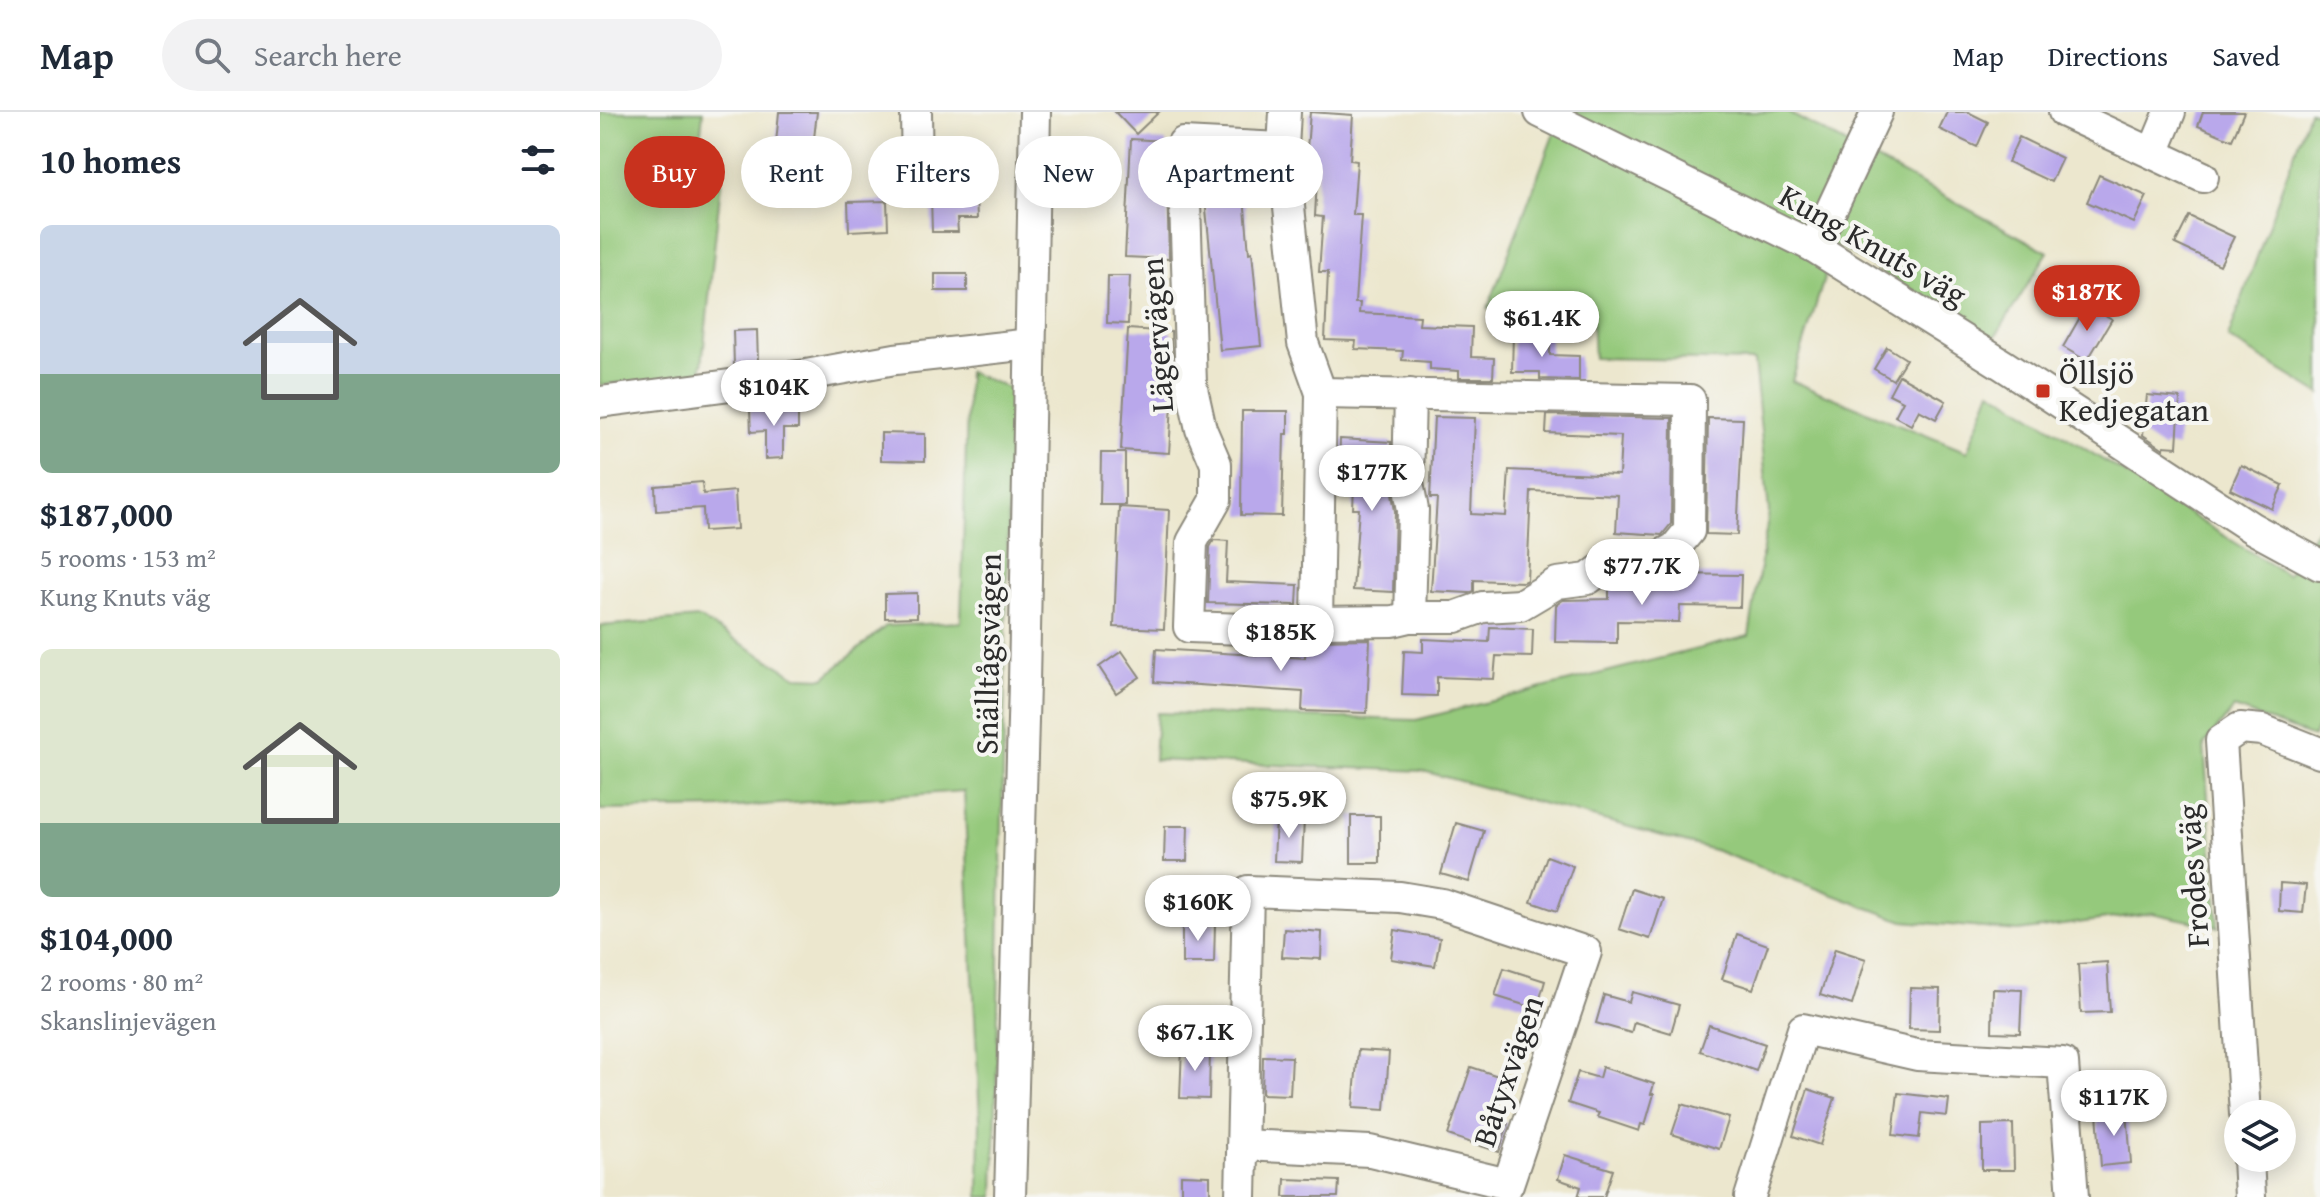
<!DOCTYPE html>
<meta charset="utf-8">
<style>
:root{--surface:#fff;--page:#f2f2f3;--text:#1f2937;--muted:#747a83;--line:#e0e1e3;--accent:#c8321e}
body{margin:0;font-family:"Gentium Book Plus",serif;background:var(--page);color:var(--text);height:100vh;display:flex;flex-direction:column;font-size:30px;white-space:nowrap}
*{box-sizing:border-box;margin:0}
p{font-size:26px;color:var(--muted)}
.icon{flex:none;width:44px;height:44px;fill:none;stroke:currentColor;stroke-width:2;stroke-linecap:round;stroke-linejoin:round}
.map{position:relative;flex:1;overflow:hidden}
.side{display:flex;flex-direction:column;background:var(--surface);width:600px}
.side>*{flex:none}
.top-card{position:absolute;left:24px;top:24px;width:760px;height:72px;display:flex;gap:16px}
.controls{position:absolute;left:1624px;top:988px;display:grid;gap:16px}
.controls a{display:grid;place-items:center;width:72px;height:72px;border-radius:50%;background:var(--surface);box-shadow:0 4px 20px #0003;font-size:40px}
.price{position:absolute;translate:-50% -68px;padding:0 18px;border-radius:28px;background:#fff;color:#222;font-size:26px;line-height:52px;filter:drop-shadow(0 2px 4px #0008)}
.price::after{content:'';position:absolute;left:50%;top:48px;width:24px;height:18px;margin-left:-12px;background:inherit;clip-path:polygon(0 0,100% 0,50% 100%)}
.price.active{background:var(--accent);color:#fff}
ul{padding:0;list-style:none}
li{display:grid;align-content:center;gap:16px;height:424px;padding:0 40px}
li span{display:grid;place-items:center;height:248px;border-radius:12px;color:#555}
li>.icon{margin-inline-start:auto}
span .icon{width:144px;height:144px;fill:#fffc;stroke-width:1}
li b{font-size:34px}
h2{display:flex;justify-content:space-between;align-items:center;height:96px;padding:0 40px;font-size:34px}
.tag{padding:0 28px;border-radius:36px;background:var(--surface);box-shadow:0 4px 20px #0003;font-size:28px;line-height:72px}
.tag.active{background:var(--accent);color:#fff}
header{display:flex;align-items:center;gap:48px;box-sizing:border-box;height:112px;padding:0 40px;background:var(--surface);border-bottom:2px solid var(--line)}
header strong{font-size:38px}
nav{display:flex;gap:44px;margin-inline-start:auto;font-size:28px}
.search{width:560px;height:72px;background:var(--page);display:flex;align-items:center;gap:20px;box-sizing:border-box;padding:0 28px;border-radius:44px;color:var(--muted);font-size:30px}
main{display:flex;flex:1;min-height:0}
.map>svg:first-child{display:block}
.green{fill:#95c97b;stroke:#607a53;stroke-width:2}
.building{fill:#b9a8eb}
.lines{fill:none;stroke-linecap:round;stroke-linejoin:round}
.minor-casing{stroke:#8c897c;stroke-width:34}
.minor{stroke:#fff;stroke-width:30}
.poi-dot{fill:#c8321e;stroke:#f6f6f2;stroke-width:3}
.labels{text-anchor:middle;stroke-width:8;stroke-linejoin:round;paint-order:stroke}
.street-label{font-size:32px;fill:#2b2b2b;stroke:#f6f6f2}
.poi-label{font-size:32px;fill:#2b2b2b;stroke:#f6f6f2;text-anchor:start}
</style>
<header>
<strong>Map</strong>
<div class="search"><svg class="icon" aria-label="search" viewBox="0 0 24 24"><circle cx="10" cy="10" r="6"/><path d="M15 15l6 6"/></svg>Search here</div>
<nav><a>Map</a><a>Directions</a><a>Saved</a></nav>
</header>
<main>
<section class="side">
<h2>10 homes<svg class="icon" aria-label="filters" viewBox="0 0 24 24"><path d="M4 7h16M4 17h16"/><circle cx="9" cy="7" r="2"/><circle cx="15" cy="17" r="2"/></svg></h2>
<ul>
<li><span style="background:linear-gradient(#c9d6e8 60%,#7fa58c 0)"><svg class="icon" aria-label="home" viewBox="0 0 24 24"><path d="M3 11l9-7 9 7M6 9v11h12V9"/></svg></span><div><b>$187,000</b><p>5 rooms · 153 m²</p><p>Kung Knuts väg</p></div></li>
<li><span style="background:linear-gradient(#dfe7d0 70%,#7fa58c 0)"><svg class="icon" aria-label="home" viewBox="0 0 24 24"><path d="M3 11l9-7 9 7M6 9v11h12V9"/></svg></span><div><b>$104,000</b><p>2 rooms · 80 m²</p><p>Skanslinjevägen</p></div></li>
</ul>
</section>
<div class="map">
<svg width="1720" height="1085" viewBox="0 0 1720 1085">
<rect width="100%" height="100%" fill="#f6f6f2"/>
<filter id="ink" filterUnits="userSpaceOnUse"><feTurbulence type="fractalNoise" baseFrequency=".0125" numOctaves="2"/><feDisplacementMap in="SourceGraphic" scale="16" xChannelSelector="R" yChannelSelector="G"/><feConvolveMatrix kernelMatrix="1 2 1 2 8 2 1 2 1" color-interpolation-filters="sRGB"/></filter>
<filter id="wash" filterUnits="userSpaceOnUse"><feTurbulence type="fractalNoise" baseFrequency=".006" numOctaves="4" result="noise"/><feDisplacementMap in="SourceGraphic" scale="32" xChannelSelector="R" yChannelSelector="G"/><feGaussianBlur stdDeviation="1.8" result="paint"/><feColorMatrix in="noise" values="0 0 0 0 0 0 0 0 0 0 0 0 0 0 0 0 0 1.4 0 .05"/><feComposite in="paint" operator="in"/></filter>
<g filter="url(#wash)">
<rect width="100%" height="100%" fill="#ece7ce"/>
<g class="green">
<path d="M0,0H103L97,57L122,61L101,263L0,273Z"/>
<path d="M962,0H1187L1448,140L1394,227L1235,132L1192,269L1367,340L1391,278L1687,463L1720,412V608L1713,625L1634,596L1604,633L1618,815L1552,801L1418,819L1303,809L1114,738L823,659L554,648L557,601L816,608L1149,524L1169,400L1154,249L994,246L992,204L888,196Z"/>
<path d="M1709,0H1720V282L1628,226Z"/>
<path d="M368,260L411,277L394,1085H379L380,1008L364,679L124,696L0,698V514L99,506L197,565L224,566L286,514L361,510Z"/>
</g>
<g id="blocks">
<g class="building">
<path d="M179,0H217L213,35L176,31Z"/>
<path d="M515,0H559L536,22Z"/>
<path d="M710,0L753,3L750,48L757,49L753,103H761L755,191H760L759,201L820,204L819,213L872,215L871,245L894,246L893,266H859V259L830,257V250L802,248L803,239L755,237L756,229L725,228L728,160H719L723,105L715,104L718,50L706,49Z"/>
<path d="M1347,0H1368L1388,10L1377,35L1339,17Z"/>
<path d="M1603,0H1644L1632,28L1598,14Z"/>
<path d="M1419,25L1462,46L1451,70L1408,50Z"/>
<path d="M531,27L566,29L569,147L525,145Z"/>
<path d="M642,62L649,141L652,140L661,234L620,238L603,67Z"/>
<path d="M1499,63L1547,84L1534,111L1487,90Z"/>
<path d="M376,82L377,107H357L358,120H332L331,83Z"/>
<path d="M287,89L288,117L249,119L248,90Z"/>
<path d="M1589,104L1634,125L1620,153L1575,132Z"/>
<rect x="335" y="162" width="32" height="17"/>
<path d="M508,164H530L528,212L507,211Z"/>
<path d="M1487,193L1512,207L1487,249L1463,235Z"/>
<path d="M528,217L571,220L573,275L569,341L521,338Z"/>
<path d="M157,218L158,251L134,254L133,219Z"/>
<path d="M913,222L950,223V243L979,244V268L940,267V260H912Z"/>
<path d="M1287,235L1306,247L1293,268L1274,257Z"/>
<path d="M1299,263L1346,289L1336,307L1319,298L1311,313L1295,304L1303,289L1289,282Z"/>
<path d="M1547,283L1580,286L1577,335L1564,334V337L1543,323Z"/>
<path d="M198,297V317H183V346L165,347V319L151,320L150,298Z"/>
<path d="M642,299H688V322H684L682,404L641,403Z"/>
<path d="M947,303L1072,306L1071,412L1062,423L1016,420L1018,383L931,379L927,468L923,470L874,468V479L869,481L831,479L837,386H830L834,305L875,306L871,402L906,404L909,358L1019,363L1021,324L946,321Z"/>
<path d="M1108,306L1143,307L1137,423L1106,422Z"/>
<path d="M281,321L325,322V349L281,348Z"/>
<path d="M740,327L791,330L790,371L795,399L793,480L753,478L759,397H753L755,353L739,352Z"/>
<path d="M501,341H525V393H500Z"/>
<path d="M1641,353L1683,373L1672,397L1630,377Z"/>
<path d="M102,370L103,382L135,379L137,417L104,419L103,396L56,399L55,374Z"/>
<path d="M519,395L569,398L564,517L514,515Z"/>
<path d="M614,428L628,429L626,470L698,473L697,493L608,491L610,435Z"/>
<path d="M1074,462L1141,463L1140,495L1080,494L1079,510L1017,509V531L955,530L956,493L963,488L1009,487V476L1074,477Z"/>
<path d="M317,481V505L285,506V482Z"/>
<path d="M890,515L933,517L932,545L896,544L894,567L837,565V584L802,583L804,539L823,540V527L889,530Z"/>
<path d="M770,527L767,601L702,599L703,580L554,570L556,537L705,546L706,530L719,528Z"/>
<path d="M522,539L540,565L516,581L499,555Z"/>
<rect x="751" y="704" width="29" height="47"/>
<path d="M676,706L704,707L702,750L674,749Z"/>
<path d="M856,711L884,719L869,770L841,762Z"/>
<path d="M565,714H588L587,749H564Z"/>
<path d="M947,744L973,754L957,799L931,790Z"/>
<path d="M1680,771L1706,773L1703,801L1679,799Z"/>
<path d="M1032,777L1063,787L1050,827L1019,817Z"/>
<path d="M582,810L615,811L614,851H582Z"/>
<path d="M684,817L722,820L721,847L682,845Z"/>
<path d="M795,818L840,826L835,854L791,847Z"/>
<path d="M1137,822L1168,833L1153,877L1122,867Z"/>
<path d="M1235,837L1266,847L1252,893L1220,883Z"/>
<path d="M1507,850L1510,900L1481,901L1478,852Z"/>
<path d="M904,856L945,869L937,897L895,884Z"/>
<path d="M1310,876L1340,877L1339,918L1309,917Z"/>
<path d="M1393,877L1422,878L1420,921L1392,920Z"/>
<path d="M1032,880L1079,893L1071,921L1034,910L1031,921L996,911L1004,883L1029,890Z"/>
<path d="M1109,913L1165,932L1156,959L1100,939Z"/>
<path d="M582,935L610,936L609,987L580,986Z"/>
<path d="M758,938L789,940L785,998L753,996Z"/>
<path d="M663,944L692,945L690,983L662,982Z"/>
<path d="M871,955L907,967L893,1007L908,1012L899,1040L848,1023Z"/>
<path d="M1002,955L1054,972L1051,982H1054L1045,1013L1041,1012L1039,1019L997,1005L999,1001L968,991L978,960L999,966Z"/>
<path d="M1208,977L1235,986L1220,1033L1193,1024Z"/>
<path d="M1298,981L1349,987L1347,1004L1322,1001L1319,1026L1293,1023Z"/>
<path d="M1082,992L1129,1006L1119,1037L1072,1022Z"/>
<path d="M1527,999L1531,1051L1501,1054L1497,1001Z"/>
<path d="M1413,1012L1414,1058H1382V1013Z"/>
<path d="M965,1043L1013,1058L1004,1085H978L981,1075L958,1067Z"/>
<path d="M581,1063L610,1064V1085H581Z"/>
<path d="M685,1067L739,1069L738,1085H684Z"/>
</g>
</g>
</g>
<g filter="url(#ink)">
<use href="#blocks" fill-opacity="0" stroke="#8c897c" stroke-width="2"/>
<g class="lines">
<defs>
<g id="minor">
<path d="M316,0L317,67"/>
<path d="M940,0L1214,135L1403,253L1652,416L1720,453"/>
<path d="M1464,0L1603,65"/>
<path d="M683,36L583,31L591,272L601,317L616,352V388L592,430L589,515L671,518L717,510L793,509L810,505H855L883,495L920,493L957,471L988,467L1008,452L1040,455L1075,436L1089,419L1090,288L721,281L703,231L683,36L685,0"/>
<path d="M1553,41L1570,0"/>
<path d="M1214,135L1277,0"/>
<path d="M810,282L808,371L813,398L810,505"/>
<path d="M0,290L206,263L295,247L430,232"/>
<path d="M717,510L721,281"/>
<path d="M1645,1002L1621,629L1640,616L1662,618L1720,641"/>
<path d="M1648,1046L1650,1085"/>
<path d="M410,1085L424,571L435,0"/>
<path d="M641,1085L648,779L800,785L842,792L986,840L908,1072L770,1039L642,1033"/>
<path d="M1150,1085L1203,917L1317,943L1463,951L1473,1085"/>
</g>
</defs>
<use href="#minor" class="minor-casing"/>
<use href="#minor" class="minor"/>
</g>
</g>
<rect class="poi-dot" x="1435" y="271" width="16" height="16" rx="4"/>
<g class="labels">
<g class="street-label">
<text transform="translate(1273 133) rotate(30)" y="11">Kung Knuts väg</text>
<text transform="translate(557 223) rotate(-94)" y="11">Lägervägen</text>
<text transform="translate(388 542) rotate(-89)" y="11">Snälltågsvägen</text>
<text transform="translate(1593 764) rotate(-94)" y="11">Frodes väg</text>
<text transform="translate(908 959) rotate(-71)" y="11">Båtyxvägen</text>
</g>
<g class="poi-label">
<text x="1459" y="272">Öllsjö<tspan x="1459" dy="37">Kedjegatan</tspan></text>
</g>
</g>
</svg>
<div class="controls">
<a><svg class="icon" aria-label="layers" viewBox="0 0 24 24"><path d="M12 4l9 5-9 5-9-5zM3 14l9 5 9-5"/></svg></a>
</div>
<b class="price active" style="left:1487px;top:221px">$187K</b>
<b class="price" style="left:942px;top:247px">$61.4K</b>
<b class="price" style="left:174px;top:316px">$104K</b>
<b class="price" style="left:772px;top:401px">$177K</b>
<b class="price" style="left:1042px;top:495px">$77.7K</b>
<b class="price" style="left:681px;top:561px">$185K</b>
<b class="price" style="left:689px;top:728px">$75.9K</b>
<b class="price" style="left:598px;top:831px">$160K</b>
<b class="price" style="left:595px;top:961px">$67.1K</b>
<b class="price" style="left:1514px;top:1026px">$117K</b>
<div class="top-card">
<a class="tag active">Buy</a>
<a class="tag">Rent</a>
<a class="tag">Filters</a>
<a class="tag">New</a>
<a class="tag">Apartment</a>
</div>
</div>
</main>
